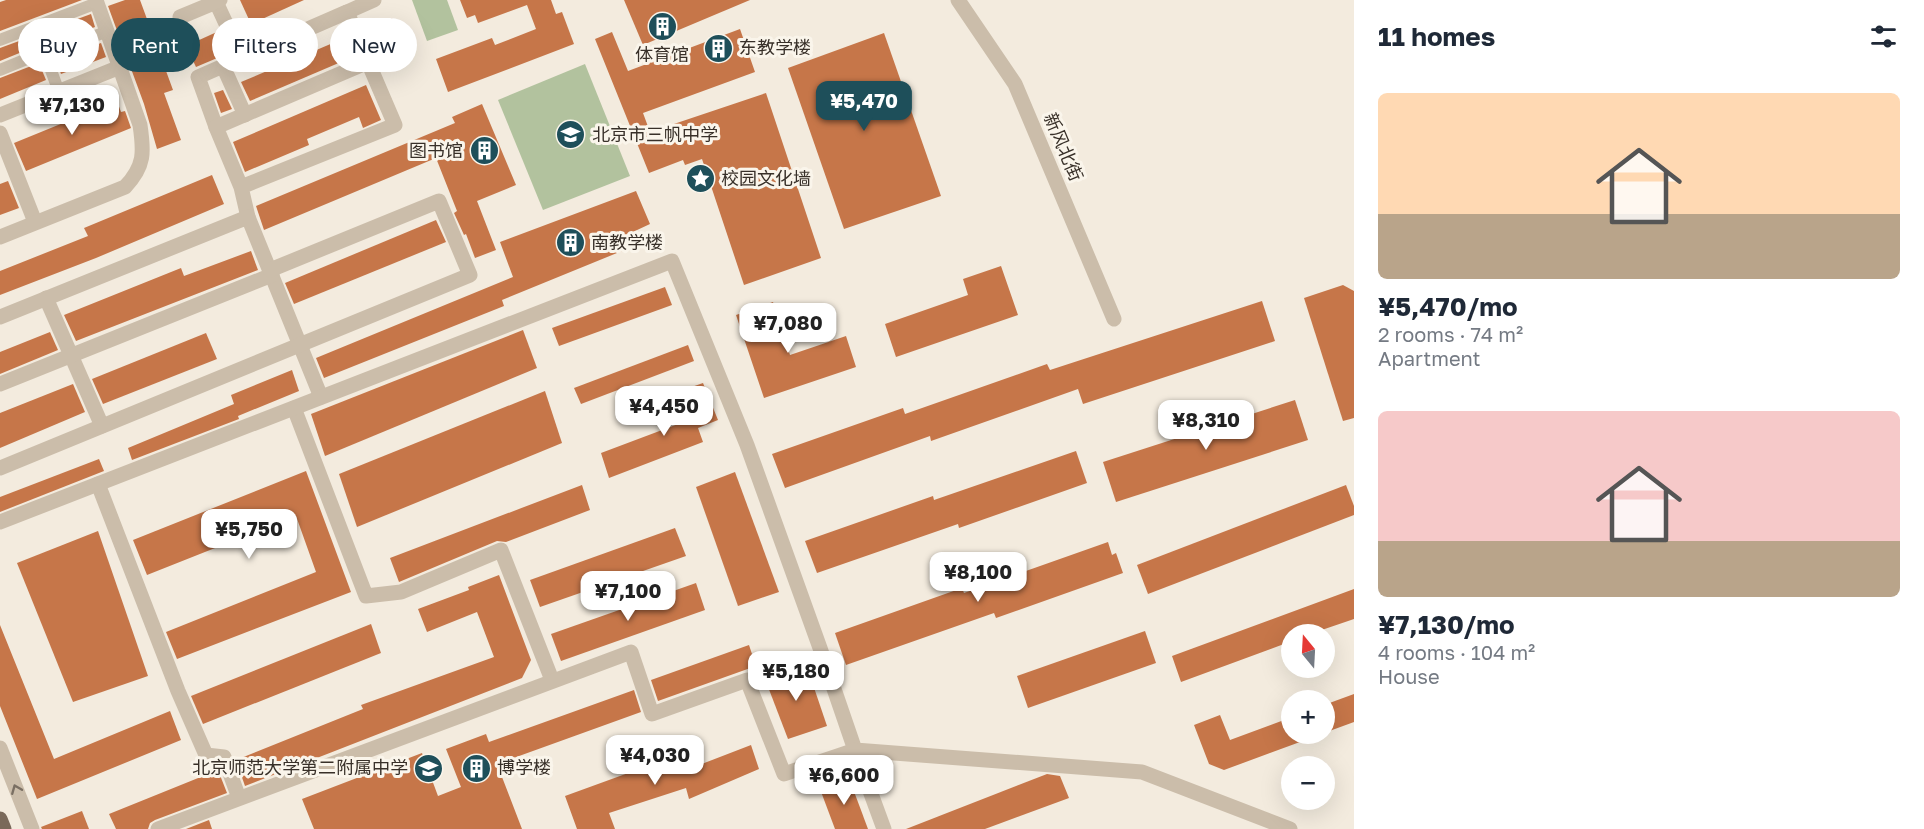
<!DOCTYPE html>
<meta charset="utf-8">
<style>
:root{--surface:#fff;--page:#f2f2f3;--text:#1f2937;--muted:#747a83;--accent:#1e4f5a}
body{margin:0;font-family:"Golos Text","Noto Sans SC",sans-serif;background:var(--page);color:var(--text);height:100vh;display:flex;flex-direction:column;font-size:22px;white-space:nowrap}
*{box-sizing:border-box;margin:0}
p{font-size:20px;color:var(--muted)}
.icon{flex:none;width:33px;height:33px;fill:none;stroke:currentColor;stroke-width:2;stroke-linecap:round;stroke-linejoin:round}
.map{position:relative;flex:1;overflow:hidden}
.panel{display:flex;flex-direction:column;background:var(--surface);width:570px}
.panel>*{flex:none}
.banner{position:absolute;left:18px;top:18px;width:570px;height:54px;display:flex;gap:12px}
.needle{width:39px;rotate:342deg}
.fabs{position:absolute;left:1281px;top:624px;display:grid;gap:12px}
.fabs a{display:grid;place-items:center;width:54px;height:54px;border-radius:50%;background:var(--surface);box-shadow:0 6px 24px #0002;font-size:30px}
.price{position:absolute;translate:-50% -51px;padding:0 14px;border-radius:12px;background:#fff;color:#222;font-size:20px;line-height:39px;filter:drop-shadow(0 2px 3px #0008)}
.price::after{content:'';position:absolute;left:50%;top:36px;width:18px;height:14px;margin-left:-9px;background:inherit;clip-path:polygon(0 0,100% 0,50% 100%)}
.price.on{background:var(--accent);color:#fff}
ul{padding:0;list-style:none}
li{display:grid;align-content:center;gap:12px;height:318px;padding:0 24px}
li span{display:grid;place-items:center;height:186px;border-radius:9px;color:#555}
li>.icon{margin-inline-start:auto}
span .icon{width:108px;height:108px;fill:#fffc;stroke-width:1}
li b{font-size:26px}
h2{display:flex;justify-content:space-between;align-items:center;height:72px;padding:0 24px;font-size:26px}
.chip{padding:0 21px;border-radius:27px;background:var(--surface);box-shadow:0 6px 24px #0002;font-size:21px;line-height:54px}
.chip.on{background:var(--accent);color:#fff}
main{display:flex;flex:1;min-height:0}
.map>svg:first-child{display:block}
.green{fill:#b2c29e}
.building{fill:#c67649}
.lines{fill:none;stroke-linecap:round;stroke-linejoin:round}
.pedestrian{stroke:#cbbdaa;stroke-width:12}
.minor{stroke:#cbbdaa;stroke-width:15}
.tertiary{stroke:#cbbdaa;stroke-width:15}
.primary{stroke:#7a695a;stroke-width:15}
.oneway{stroke:#7a6f63}
.labels{text-anchor:middle;stroke-width:6;stroke-linejoin:round;paint-order:stroke}
.poi-label{font-size:18px;fill:#383029;stroke:#faf5eb;text-anchor:start}
.street-label{font-size:18px;fill:#383029;stroke:#faf5eb}
</style>
<main>
<div class="map">
<svg width="1354" height="829" viewBox="0 0 1354 829">
<rect width="100%" height="100%" fill="#f3ebde"/>
<g class="green">
<path d="M412,0H447L458,30L427,41Z"/>
<path d="M585,64L630,176L543,210L498,100Z"/>
</g>
<g class="building">
<path d="M6,0H82L0,31V2Z"/>
<path d="M125,0H140L173,90L164,93L181,140L157,149L144,104L108,6Z"/>
<path d="M240,0H304L251,24Z"/>
<path d="M460,0H551L556,14L562,12L574,44L448,92L436,59L492,38L495,45L536,29L527,5L478,23L475,15L467,18Z"/>
<path d="M624,0H750L643,45Z"/>
<path d="M91,14L95,27L50,44L45,31Z"/>
<path d="M392,18L400,37L373,48L365,30Z"/>
<path d="M740,29L755,72L643,113L650,132L766,93L821,258L744,285L702,159L685,165L683,160L649,173L595,39L612,32L628,71Z"/>
<path d="M219,31L229,53L196,67L186,46Z"/>
<path d="M884,33L941,196L844,229L788,68Z"/>
<path d="M30,37L34,47L0,61V48Z"/>
<path d="M347,37L355,56L250,101L241,82Z"/>
<path d="M101,43L106,57L61,74L56,60Z"/>
<path d="M39,63L46,80L0,99V78Z"/>
<path d="M366,85L381,120L363,128L359,117L307,139L309,145L245,172L233,142Z"/>
<path d="M223,90L232,109L221,113L214,93Z"/>
<path d="M117,101L121,112L125,111L131,128L26,171L14,143Z"/>
<path d="M482,104L516,185L477,201L496,250L475,258L466,234L464,235L454,213L457,211L436,158L264,230L256,206L455,123L452,117Z"/>
<path d="M212,175L224,204L96,258L0,295V271L88,236L84,228Z"/>
<path d="M8,181L19,208L0,215V184Z"/>
<path d="M636,191L650,224L635,231L639,244L502,300L504,306L324,378L316,358L513,277L500,242Z"/>
<path d="M436,220L446,242L294,304L285,283Z"/>
<path d="M251,251L258,270L76,341L64,315L181,268L184,276Z"/>
<path d="M1001,266L1018,315L896,357L885,324L968,295L963,279Z"/>
<path d="M1343,285L1354,291V418L1343,421L1304,298Z"/>
<path d="M665,287L672,305L559,346L552,328Z"/>
<path d="M1262,301L1275,341L1083,404L1078,389L931,441L930,436L785,488L772,454L903,408L905,414L1047,364L1050,370Z"/>
<path d="M773,302L790,355L846,336L856,367L764,398L736,315Z"/>
<path d="M523,330L537,368L325,456L311,414Z"/>
<path d="M50,332L58,350L0,374V352Z"/>
<path d="M206,333L217,359L103,404L92,379Z"/>
<path d="M688,345L694,361L581,404L574,388Z"/>
<path d="M292,370L299,391L238,416L239,419L132,460L128,448L234,404L231,395Z"/>
<path d="M703,383L718,420L698,428L703,442L609,478L601,453L694,418L683,390Z"/>
<path d="M73,384L85,412L0,448V413Z"/>
<path d="M545,391L562,443L357,527L339,474Z"/>
<path d="M1295,400L1308,440L1116,502L1103,462Z"/>
<path d="M1076,451L1087,483L959,528L958,524L817,573L805,541L933,496L934,500Z"/>
<path d="M99,459L104,471L0,512V497Z"/>
<path d="M306,471L351,592L177,659L166,632L316,572L296,516L147,575L133,540Z"/>
<path d="M735,472L779,592L738,606L696,487Z"/>
<path d="M582,485L590,510L506,542L497,541L399,582L390,558Z"/>
<path d="M1346,485L1354,506V515L1148,594L1137,565Z"/>
<path d="M675,528L686,556L540,607L530,580Z"/>
<path d="M98,531L148,676L73,702L17,563Z"/>
<path d="M1108,542L1112,555L1116,553L1123,573L996,618L994,613L846,665L835,633L962,588L964,593Z"/>
<path d="M499,575L531,660L522,678L245,786L236,760L363,709L361,705L494,657L477,612L427,632L418,609L469,590L468,587Z"/>
<path d="M696,583L705,610L561,661L551,634Z"/>
<path d="M1354,589V619L1310,634H1292V641L1181,682L1172,656Z"/>
<path d="M371,624L381,653L203,724L191,696Z"/>
<path d="M0,625L54,759L170,711L181,740L37,799L0,706Z"/>
<path d="M1145,631L1156,663L1028,708L1017,676Z"/>
<path d="M749,645L756,666L658,701L651,680Z"/>
<path d="M806,664L827,726L788,739L765,679Z"/>
<path d="M634,690L641,712L497,764L522,829H314L302,799L422,753L438,796L461,787L446,749L486,734L489,742Z"/>
<path d="M1354,694V722L1324,733V705Z"/>
<path d="M1220,715L1230,740L1292,717V734L1319,735L1224,770L1209,764L1194,725Z"/>
<path d="M751,745L759,769L689,799L686,788L609,813L615,829H577L565,796L675,756L681,772Z"/>
<path d="M218,770L227,793L155,820L150,823L148,829H116L109,814Z"/>
<path d="M1047,774L1060,776L1069,798L985,829H906Z"/>
<path d="M849,778L868,829H835L820,789Z"/>
<path d="M82,811L89,829H42L41,827Z"/>
<path d="M209,820L212,829H186Z"/>
</g>
<g class="lines">
<g class="pedestrian">
<path d="M35,27L59,92"/>
<path d="M0,40L97,3"/>
<path d="M45,55L108,31"/>
<path d="M0,70L44,52"/>
</g>
<g class="minor">
<path d="M220,0L216,2L242,58"/>
<path d="M958,0L1015,84L1114,319"/>
<path d="M347,12L374,0"/>
<path d="M180,17L216,2"/>
<path d="M0,115L120,67"/>
<path d="M245,115L223,66L347,12L368,62"/>
<path d="M216,127L198,77L223,66"/>
<path d="M0,133L35,222"/>
<path d="M241,187L395,125L368,62L216,127L241,187L248,217"/>
<path d="M0,237L125,187C145,166 144,152 140,125L97,3"/>
<path d="M46,298L102,426"/>
<path d="M0,317L248,217L321,397"/>
<path d="M0,384L272,275"/>
<path d="M294,408L366,596L401,592L501,550L552,680"/>
<path d="M0,468L470,275L439,201L270,270"/>
<path d="M98,484L178,691L206,755L224,757L239,798"/>
<path d="M0,522L672,261L747,445L820,648L855,750L1142,772L1290,829"/>
<path d="M158,829L631,652L652,714L747,680L784,774L855,750L884,829"/>
</g>
<path class="tertiary" d="M0,748L32,829"/>
<path class="primary" d="M0,819L4,829"/>
</g>
<defs><path id="oneway-chevron" d="M-2-3.5L2.5 0L-2 3.5" fill="none" stroke-width="1.6" stroke-linecap="round" stroke-linejoin="round" transform="scale(1.5)"/></defs>
<use class="oneway" href="#oneway-chevron" transform="translate(16 789) rotate(-112)"/>
<defs>
<symbol id="building-disc" viewBox="-11 -11 22 22"><circle r="9.5" fill="#1e4f5a" stroke="#faf5eb"/><path d="M-4-6H4V6H1V3H-1V6H-4ZM-2.5-4.3h1.7v1.8h-1.7ZM.8-4.3h1.7v1.8H.8ZM-2.5-1h1.7V.8h-1.7ZM.8-1h1.7V.8H.8Z" fill="#fff"/></symbol>
<symbol id="school-disc" viewBox="-11 -11 22 22"><circle r="9.5" fill="#1e4f5a" stroke="#faf5eb"/><path d="M0-5L7-2L0 1L-7-2ZM-4 1L0 2.5L4 1V4Q0 6-4 4Z" fill="#fff"/></symbol>
<symbol id="sight-disc" viewBox="-11 -11 22 22"><circle r="9.5" fill="#1e4f5a" stroke="#faf5eb"/><path d="M0-6L1.8-2.2L6-1.7L2.9 1.2L3.7 5.4L0 3.3L-3.7 5.4L-2.9 1.2L-6-1.7L-1.8-2.2Z" fill="#fff"/></symbol>
</defs>
<g fill-rule="evenodd">
<use href="#building-disc" x="646" y="10" width="33" height="33"/>
<use href="#building-disc" x="702" y="32" width="33" height="33"/>
<use href="#school-disc" x="554" y="118" width="33" height="33"/>
<use href="#building-disc" x="468" y="134" width="33" height="33"/>
<use href="#sight-disc" x="684" y="162" width="33" height="33"/>
<use href="#building-disc" x="554" y="226" width="33" height="33"/>
<use href="#school-disc" x="412" y="752" width="33" height="33"/>
<use href="#building-disc" x="460" y="752" width="33" height="33"/>
</g>
<g class="labels">
<g class="poi-label">
<text x="739" y="54">东教学楼</text>
<text x="662" y="61" text-anchor="middle">体育馆</text>
<text x="592" y="141">北京市三帆中学</text>
<text x="463" y="157" text-anchor="end">图书馆</text>
<text x="721" y="185">校园文化墙</text>
<text x="591" y="249">南教学楼</text>
<text x="408" y="774" text-anchor="end">北京师范大学第二附属中学</text>
<text x="497" y="774">博学楼</text>
</g>
<g class="street-label">
<text transform="translate(1063 147) rotate(67)" y="6">新风北街</text>
</g>
</g>
</svg>
<div class="fabs">
<a><svg class="needle" viewBox="-14 -14 28 28"><path d="M0-13l5 13h-10z" fill="#e53935"/><path d="M0 13l5-13h-10z" fill="#747a83"/></svg></a>
<a>+</a>
<a>−</a>
</div>
<b class="price on" style="left:864px;top:132px">¥5,470</b>
<b class="price" style="left:72px;top:136px">¥7,130</b>
<b class="price" style="left:788px;top:354px">¥7,080</b>
<b class="price" style="left:664px;top:437px">¥4,450</b>
<b class="price" style="left:1206px;top:451px">¥8,310</b>
<b class="price" style="left:249px;top:560px">¥5,750</b>
<b class="price" style="left:978px;top:603px">¥8,100</b>
<b class="price" style="left:628px;top:622px">¥7,100</b>
<b class="price" style="left:796px;top:702px">¥5,180</b>
<b class="price" style="left:655px;top:786px">¥4,030</b>
<b class="price" style="left:844px;top:806px">¥6,600</b>
<div class="banner">
<a class="chip">Buy</a>
<a class="chip on">Rent</a>
<a class="chip">Filters</a>
<a class="chip">New</a>
</div>
</div>
<section class="panel">
<h2>11 homes<svg class="icon" aria-label="filters" viewBox="0 0 24 24"><path d="M4 7h16M4 17h16"/><circle cx="9" cy="7" r="2"/><circle cx="15" cy="17" r="2"/></svg></h2>
<ul>
<li><span style="background:linear-gradient(#ffd9b3 65%,#b9a48a 0)"><svg class="icon" aria-label="home" viewBox="0 0 24 24"><path d="M3 11l9-7 9 7M6 9v11h12V9"/></svg></span><div><b>¥5,470/mo</b><p>2 rooms · 74 m²</p><p>Apartment</p></div></li>
<li><span style="background:linear-gradient(#f6c9c9 70%,#b9a48a 0)"><svg class="icon" aria-label="home" viewBox="0 0 24 24"><path d="M3 11l9-7 9 7M6 9v11h12V9"/></svg></span><div><b>¥7,130/mo</b><p>4 rooms · 104 m²</p><p>House</p></div></li>
</ul>
</section>
</main>
